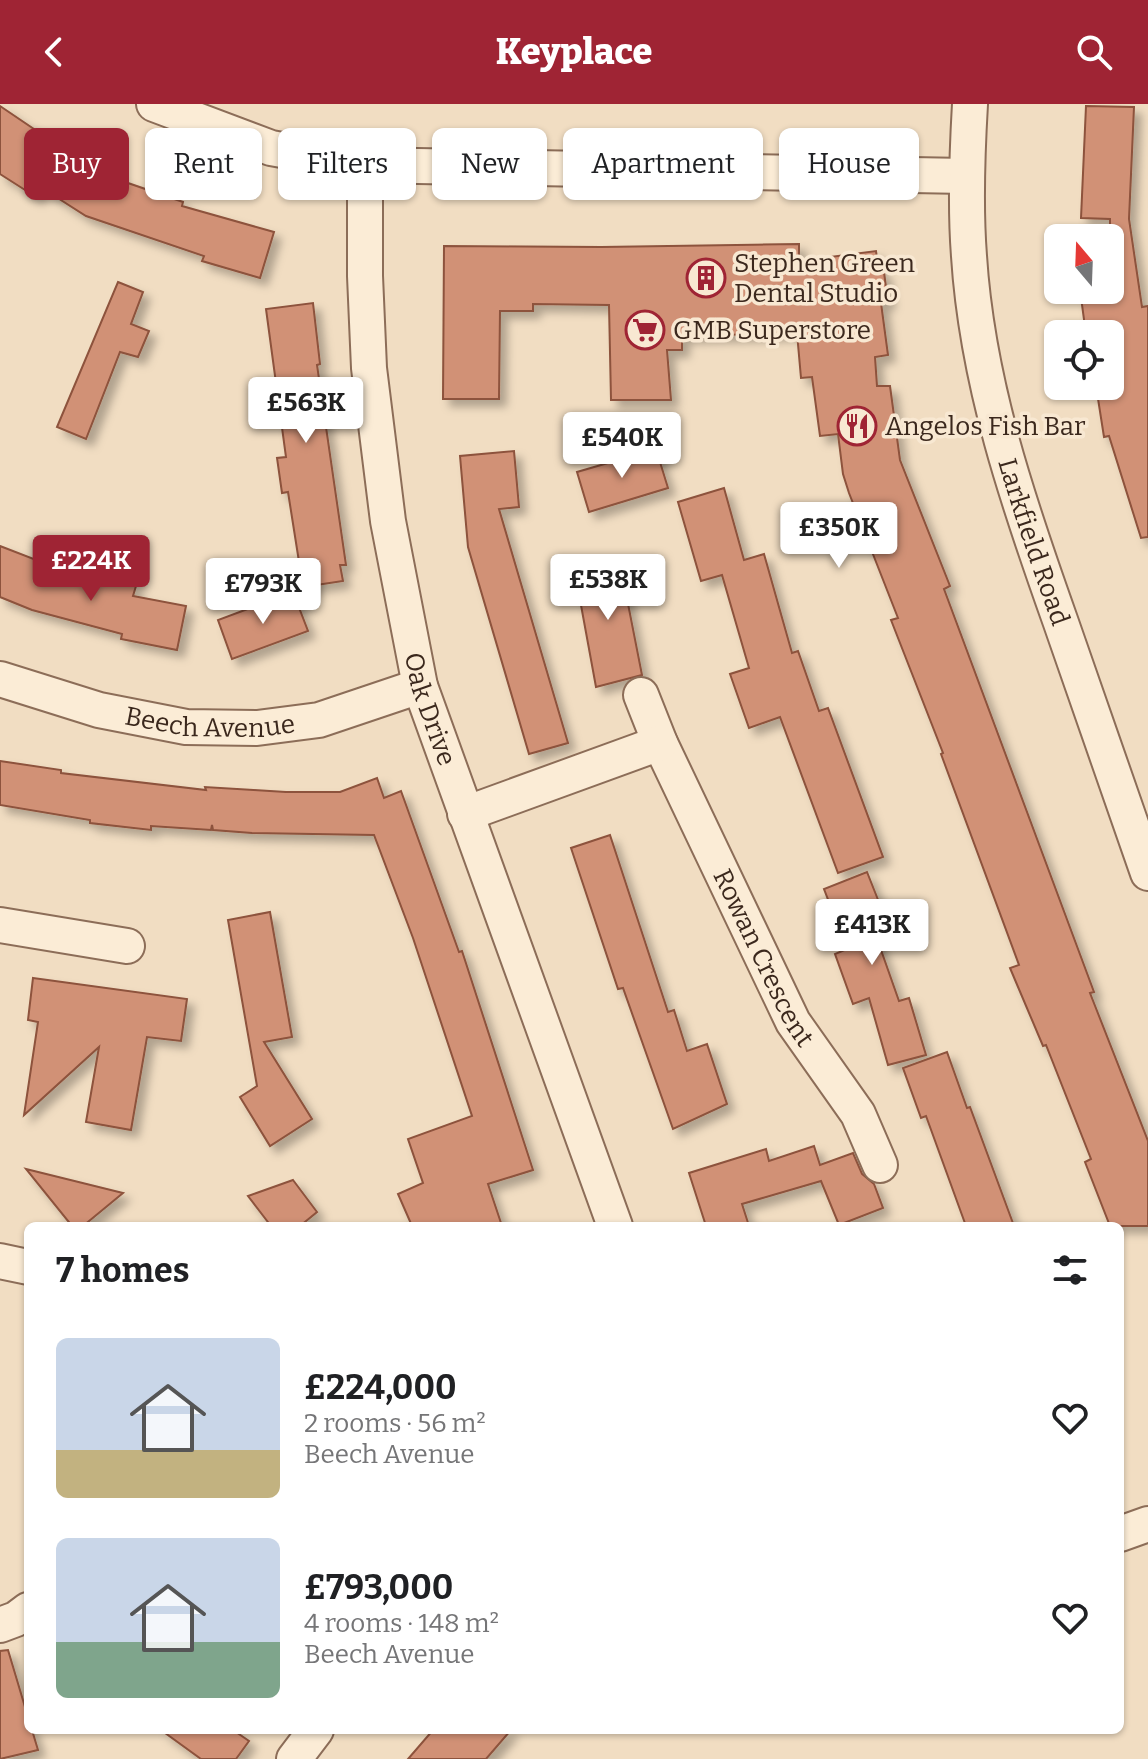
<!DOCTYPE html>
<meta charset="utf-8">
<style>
:root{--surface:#fff;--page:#f6f6f6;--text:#202124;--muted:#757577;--accent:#9f2434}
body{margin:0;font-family:Bitter,serif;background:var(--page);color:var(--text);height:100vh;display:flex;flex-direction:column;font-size:30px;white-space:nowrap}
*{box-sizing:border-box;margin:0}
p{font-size:26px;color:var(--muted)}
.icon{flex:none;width:44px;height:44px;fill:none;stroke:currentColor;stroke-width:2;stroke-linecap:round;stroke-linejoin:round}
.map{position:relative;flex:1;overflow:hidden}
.sheet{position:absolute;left:24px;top:1118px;width:1100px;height:512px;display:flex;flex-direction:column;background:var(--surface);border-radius:12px;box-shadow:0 2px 6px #0004}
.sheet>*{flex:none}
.guide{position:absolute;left:24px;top:24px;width:1100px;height:72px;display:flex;gap:16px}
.needle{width:52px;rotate:341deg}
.buttons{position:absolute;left:1044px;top:120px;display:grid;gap:16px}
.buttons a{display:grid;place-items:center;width:80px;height:80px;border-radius:12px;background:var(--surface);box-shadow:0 2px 6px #0004;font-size:40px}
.price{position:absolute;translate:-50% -68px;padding:0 18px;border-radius:8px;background:#fff;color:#222;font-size:26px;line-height:52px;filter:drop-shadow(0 2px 4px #0008)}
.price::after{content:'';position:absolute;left:50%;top:48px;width:24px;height:18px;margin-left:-12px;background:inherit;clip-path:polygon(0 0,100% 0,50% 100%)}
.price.active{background:var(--accent);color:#fff}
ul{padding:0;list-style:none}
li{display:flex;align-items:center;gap:24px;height:200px;padding:0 32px}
li span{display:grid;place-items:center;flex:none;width:224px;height:160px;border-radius:12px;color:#555}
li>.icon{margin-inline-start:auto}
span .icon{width:96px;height:96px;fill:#fffc;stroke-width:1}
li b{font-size:34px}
h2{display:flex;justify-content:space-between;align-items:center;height:96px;padding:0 32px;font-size:34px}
.chip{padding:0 28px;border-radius:12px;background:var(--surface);box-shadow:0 2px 6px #0004;font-size:28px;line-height:72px}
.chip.active{background:var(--accent);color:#fff}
header{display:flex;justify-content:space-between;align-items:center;height:104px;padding:0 32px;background:var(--accent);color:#fff;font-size:36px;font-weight:800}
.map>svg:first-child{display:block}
.building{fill:#d19176;stroke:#8d523c;stroke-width:2;filter:url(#shadow)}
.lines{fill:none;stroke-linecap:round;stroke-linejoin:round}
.street-casing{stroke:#8c6d58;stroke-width:38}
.street{stroke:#fbecd6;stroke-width:34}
.labels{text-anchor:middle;stroke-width:7;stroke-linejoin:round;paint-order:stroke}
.poi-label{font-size:26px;fill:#3b281d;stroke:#f8e8d2;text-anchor:start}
.street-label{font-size:26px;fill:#3b281d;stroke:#f8e8d2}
</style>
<header><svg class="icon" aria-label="back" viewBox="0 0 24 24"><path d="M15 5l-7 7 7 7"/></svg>Keyplace<svg class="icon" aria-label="search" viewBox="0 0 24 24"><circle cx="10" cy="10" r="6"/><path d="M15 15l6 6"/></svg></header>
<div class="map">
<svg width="1148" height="1655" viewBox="0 0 1148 1655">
<defs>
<filter id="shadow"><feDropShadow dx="7" dy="7" stdDeviation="4" flood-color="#0004"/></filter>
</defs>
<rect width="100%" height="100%" fill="#f1ddc2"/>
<g class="building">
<path d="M0,2L99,69L183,98L182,102L274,128L260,174L202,157L204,152L86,112L42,84L36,93L0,70Z"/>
<path d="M1086,2L1134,3L1129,115L1142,203L1148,202V433L1141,434L1109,332L1104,333L1096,282H1110V220L1085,223L1080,186H1110V115L1081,114Z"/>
<path d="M799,140V157L876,147L879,168H884L888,198L881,199L888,251L875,253L877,282H890L900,356L950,482L944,485L1094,888L1090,889L1148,1037V1122H1110L1085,1058L1091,1055L1046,941L1043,942L1010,864L1019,861L941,650L943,649L891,516L898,514L849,389L843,370L838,330L820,332L812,273L801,274L797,229L682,232V246H667L671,296H611L609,201L533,200V207H500L499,295H443L444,142L601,143Z"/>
<path d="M118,178L143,188L131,220L149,227L138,253L120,248L86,335L57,323Z"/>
<path d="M313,199L320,260L317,261L346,461H340L343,477L303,483L288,388L282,389L277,354L286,353L266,205Z"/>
<path d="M656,345L668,384L589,408L577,368Z"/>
<path d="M514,347L519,403L499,405L568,639L529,650L468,443L460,352Z"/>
<path d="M724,384L744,456L764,450L792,549L798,547L819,607L828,604L883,753L838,769L780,613L749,624L730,570L749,564L722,471L701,477L678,398Z"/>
<path d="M0,442L39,457L35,467L94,482L96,472L136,482L133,492L186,502L177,546L121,535L122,530L32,506L0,493Z"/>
<path d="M619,454L642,571L596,583L574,463Z"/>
<path d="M293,488L308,527L232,555L218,516Z"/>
<path d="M0,657L61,666V669L206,686L205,683L286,688H340L377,674L384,694L401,687L459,848L462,847L533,1066L488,1080L502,1122H412L398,1090L423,1079L408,1035L472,1012L413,834L374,731L252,729L213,726L212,721L211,726L151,722V726L90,719V716L0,701Z"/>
<path d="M610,731L668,908L674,906L687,947L707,940L727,1000L673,1025L623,884L618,885L571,744Z"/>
<path d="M867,768L888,821L874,826L899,897L909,894L926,951L888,961L869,894L853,900L835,850L847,845L824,785Z"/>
<path d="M270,808L292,933L264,938L312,1015L270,1042L240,993L257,982L228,816Z"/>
<path d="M33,874L187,895L181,937L147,933L131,1026L86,1018L99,943L24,1011L38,918L28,916Z"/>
<path d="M947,948L967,1004L970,1003L1014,1122H966L926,1012L921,1014L903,964Z"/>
<path d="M814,1042L820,1061L853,1049L862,1070L874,1080L883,1104L839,1121L821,1077L742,1100L749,1122H706L689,1069L766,1045L769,1057Z"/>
<path d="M26,1065L123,1089L83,1122H72Z"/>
<path d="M293,1076L317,1108L300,1122H271L248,1092Z"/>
<path d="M8,1546L28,1613V1626H32L38,1646L0,1655V1547Z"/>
<path d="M161,1626H233L249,1637L236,1655H201Z"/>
<path d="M433,1626H511L486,1655H408Z"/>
</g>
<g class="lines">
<defs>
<g id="street">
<path d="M154,0L271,44L365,61L966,72"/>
<path id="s1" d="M970,0C967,51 965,101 969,152C977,278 1018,398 1060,516C1089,600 1119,685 1148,769"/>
<path id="s2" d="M365,61V172L369,264L388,417L420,582L615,1122"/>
<path id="s3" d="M0,575L99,606L186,623L257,624L319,616L420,582"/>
<path id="s4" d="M641,591L660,639L793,918L858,1010L880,1061"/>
<path d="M465,710L660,639"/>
<path d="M0,821L127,842"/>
<path d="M0,1157L28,1163"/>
<path d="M1120,1430L1148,1420"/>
<path d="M0,1521L16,1515L28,1506"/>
<path d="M294,1655L316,1626"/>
</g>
</defs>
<use href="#street" class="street-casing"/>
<use href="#street" class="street"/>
</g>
<defs>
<symbol id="building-ring" viewBox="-11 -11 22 22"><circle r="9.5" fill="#f8e8d2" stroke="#9f2434" stroke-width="1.5"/><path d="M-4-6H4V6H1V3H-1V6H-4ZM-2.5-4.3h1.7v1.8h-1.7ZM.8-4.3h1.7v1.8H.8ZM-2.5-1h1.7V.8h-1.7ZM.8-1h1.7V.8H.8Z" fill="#9f2434"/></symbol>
<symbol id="supermarket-ring" viewBox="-11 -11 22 22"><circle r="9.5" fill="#f8e8d2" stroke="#9f2434" stroke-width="1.5"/><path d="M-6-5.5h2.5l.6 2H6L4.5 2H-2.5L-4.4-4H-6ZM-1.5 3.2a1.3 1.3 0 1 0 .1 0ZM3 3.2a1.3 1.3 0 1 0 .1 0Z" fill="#9f2434"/></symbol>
<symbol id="restaurant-ring" viewBox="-11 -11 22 22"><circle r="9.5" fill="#f8e8d2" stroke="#9f2434" stroke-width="1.5"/><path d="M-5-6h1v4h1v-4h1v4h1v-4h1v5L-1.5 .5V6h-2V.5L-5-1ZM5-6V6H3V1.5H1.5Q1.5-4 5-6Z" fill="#9f2434"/></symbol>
</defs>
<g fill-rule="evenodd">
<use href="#building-ring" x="684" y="152" width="44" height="44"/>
<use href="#supermarket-ring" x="623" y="204" width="44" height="44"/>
<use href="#restaurant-ring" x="835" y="300" width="44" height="44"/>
</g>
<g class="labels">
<g class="poi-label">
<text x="734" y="168">Stephen Green<tspan x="734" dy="30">Dental Studio</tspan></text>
<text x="673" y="235">GMB Superstore</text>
<text x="885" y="331">Angelos Fish Bar</text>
</g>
<g class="street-label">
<text dy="9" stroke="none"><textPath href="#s1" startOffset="446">Larkfield Road</textPath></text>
<text dy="9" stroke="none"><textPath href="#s2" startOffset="550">Oak Drive</textPath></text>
<text dy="9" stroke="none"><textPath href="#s3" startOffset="216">Beech Avenue</textPath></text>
<text dy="9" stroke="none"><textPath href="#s4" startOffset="290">Rowan Crescent</textPath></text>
</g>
</g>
</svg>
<div class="buttons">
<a><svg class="needle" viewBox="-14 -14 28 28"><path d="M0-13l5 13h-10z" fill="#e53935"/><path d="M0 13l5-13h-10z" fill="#757577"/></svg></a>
<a><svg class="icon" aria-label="locate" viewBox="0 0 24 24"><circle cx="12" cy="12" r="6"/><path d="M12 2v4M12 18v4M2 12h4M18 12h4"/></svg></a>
</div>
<b class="price" style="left:306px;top:341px">£563K</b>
<b class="price" style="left:622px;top:376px">£540K</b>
<b class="price" style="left:839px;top:466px">£350K</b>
<b class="price active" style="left:91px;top:499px">£224K</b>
<b class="price" style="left:608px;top:518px">£538K</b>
<b class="price" style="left:263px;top:522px">£793K</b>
<b class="price" style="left:872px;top:863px">£413K</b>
<div class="guide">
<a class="chip active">Buy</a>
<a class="chip">Rent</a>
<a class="chip">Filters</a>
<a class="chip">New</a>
<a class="chip">Apartment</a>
<a class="chip">House</a>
</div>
<section class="sheet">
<h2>7 homes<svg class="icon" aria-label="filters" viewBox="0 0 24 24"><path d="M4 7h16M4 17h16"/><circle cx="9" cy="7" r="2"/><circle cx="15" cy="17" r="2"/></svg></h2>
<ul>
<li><span style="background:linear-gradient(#c9d6e8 70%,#c2b280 0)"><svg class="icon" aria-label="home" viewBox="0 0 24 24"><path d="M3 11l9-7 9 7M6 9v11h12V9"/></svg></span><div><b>£224,000</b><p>2 rooms · 56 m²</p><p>Beech Avenue</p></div><svg class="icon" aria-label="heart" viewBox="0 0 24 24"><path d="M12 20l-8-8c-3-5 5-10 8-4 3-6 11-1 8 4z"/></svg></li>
<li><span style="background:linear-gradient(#c9d6e8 65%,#7fa58c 0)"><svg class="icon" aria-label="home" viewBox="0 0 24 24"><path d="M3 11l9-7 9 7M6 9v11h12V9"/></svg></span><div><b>£793,000</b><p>4 rooms · 148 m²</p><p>Beech Avenue</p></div><svg class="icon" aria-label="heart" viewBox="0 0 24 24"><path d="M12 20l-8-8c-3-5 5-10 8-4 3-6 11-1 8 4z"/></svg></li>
</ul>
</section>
</div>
